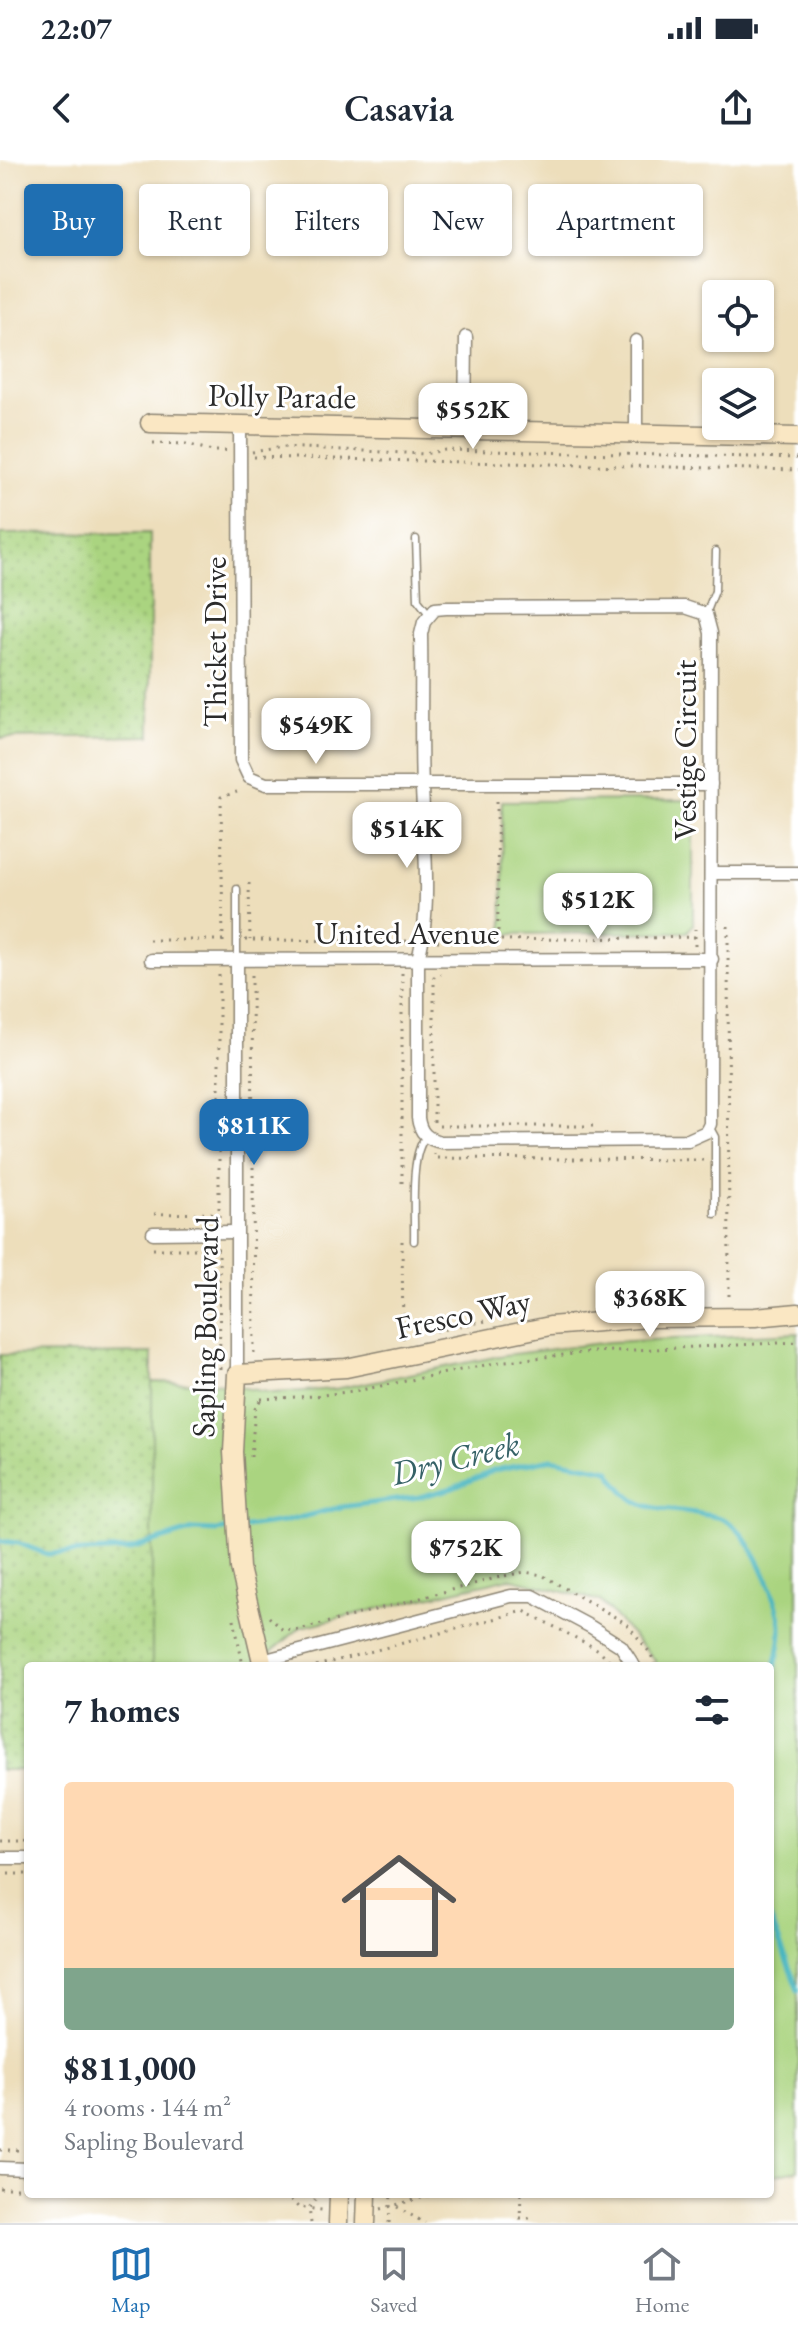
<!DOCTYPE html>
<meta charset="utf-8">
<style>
:root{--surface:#fff;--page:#f2f2f3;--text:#1f2937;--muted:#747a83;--line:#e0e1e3;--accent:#1f6fb2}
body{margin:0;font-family:"EB Garamond",serif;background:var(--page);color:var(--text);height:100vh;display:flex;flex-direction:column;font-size:30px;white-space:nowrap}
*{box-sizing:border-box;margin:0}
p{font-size:26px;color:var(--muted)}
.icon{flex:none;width:44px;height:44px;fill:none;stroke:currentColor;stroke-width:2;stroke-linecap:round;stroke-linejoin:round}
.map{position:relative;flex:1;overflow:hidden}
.side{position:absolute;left:24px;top:1502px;width:750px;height:536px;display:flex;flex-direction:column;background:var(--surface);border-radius:8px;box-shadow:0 2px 6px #0004}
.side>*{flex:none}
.guide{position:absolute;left:24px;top:24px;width:750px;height:72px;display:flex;gap:16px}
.controls{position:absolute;left:702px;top:120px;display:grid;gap:16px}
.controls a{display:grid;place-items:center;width:72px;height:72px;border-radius:8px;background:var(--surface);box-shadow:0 2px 6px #0004;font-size:40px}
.price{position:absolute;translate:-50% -68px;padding:0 18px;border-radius:16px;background:#fff;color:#222;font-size:26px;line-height:52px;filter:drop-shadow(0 2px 4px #0008)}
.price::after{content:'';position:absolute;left:50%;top:48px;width:24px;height:18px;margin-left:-12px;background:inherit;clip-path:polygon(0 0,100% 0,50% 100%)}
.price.current{background:var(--accent);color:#fff}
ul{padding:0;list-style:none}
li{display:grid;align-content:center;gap:16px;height:424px;padding:0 40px}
li span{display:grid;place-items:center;height:248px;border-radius:8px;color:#555}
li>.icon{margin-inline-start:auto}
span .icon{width:144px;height:144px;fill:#fffc;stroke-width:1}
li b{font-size:34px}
h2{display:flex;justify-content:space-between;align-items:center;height:96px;padding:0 40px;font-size:34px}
.chip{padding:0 28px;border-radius:8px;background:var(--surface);box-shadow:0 2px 6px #0004;font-size:28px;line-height:72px}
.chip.current{background:var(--accent);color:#fff}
.status{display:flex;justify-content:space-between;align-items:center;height:56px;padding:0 40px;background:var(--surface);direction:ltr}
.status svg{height:22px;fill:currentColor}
header{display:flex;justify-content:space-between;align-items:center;height:104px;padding:0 40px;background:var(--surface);font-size:36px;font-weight:600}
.menu{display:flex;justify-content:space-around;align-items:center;height:112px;border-top:2px solid var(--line);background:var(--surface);font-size:22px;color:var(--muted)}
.menu a{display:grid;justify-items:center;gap:4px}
.menu .current{color:var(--accent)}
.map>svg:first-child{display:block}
.grass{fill:url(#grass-dots);stroke:#6a8056;stroke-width:2}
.green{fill:#aad480;stroke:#6a8056;stroke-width:2}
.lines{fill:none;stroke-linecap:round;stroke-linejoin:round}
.stream{stroke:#47b5c0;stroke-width:5}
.lane-casing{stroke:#8c8473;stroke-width:9}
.street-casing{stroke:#8c8473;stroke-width:15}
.secondary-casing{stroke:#8c8473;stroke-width:21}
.path{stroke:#8c8473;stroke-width:3;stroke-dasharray:2 6;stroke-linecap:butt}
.lane{stroke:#fff;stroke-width:6}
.street{stroke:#fff;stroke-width:12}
.secondary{stroke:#fae7c3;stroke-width:18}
.labels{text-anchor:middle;stroke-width:6;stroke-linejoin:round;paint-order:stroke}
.street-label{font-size:32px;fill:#2b2b2b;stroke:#fff}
.water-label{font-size:34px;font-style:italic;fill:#366267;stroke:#fff}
</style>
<div class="status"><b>22:07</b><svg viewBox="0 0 49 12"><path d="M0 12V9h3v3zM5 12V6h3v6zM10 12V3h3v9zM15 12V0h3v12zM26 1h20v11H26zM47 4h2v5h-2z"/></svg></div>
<header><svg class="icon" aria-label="back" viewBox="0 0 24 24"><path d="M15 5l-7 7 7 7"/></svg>Casavia<svg class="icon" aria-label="share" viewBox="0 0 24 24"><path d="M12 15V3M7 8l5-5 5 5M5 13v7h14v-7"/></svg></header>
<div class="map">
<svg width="798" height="2063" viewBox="0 0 798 2063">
<defs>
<pattern id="grass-dots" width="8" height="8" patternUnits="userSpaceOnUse" patternTransform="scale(2)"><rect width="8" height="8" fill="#aad480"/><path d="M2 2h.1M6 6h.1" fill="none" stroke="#92b66f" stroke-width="1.8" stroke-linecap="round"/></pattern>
</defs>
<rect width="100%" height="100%" fill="#fff"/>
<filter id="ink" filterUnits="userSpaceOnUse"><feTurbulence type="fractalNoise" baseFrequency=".0125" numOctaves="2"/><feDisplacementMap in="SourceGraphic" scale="16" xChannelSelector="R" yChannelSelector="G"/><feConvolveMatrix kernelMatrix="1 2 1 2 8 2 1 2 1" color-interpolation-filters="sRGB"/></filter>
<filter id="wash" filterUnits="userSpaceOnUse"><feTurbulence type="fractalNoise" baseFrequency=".006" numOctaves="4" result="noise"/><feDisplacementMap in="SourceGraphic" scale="32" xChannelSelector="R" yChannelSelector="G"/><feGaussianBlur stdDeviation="1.8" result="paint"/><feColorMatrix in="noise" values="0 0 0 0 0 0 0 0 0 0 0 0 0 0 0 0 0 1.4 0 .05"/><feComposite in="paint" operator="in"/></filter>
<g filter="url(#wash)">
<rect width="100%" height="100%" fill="#eddebb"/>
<g class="grass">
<path d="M150,373V576L0,578V374Z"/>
<path d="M152,1193V1506H28V1610H0V1195Z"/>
</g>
<g class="green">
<path d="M686,640L693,653V765L687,772L503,774L502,641Z"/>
<path d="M798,1173V2010L770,2016V1506H655V1500L600,1441L509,1418L301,1467L255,1506H152V1222L215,1223L273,1233L335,1229L505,1195L609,1182Z"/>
</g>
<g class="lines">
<g class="stream">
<path d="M0,1381L18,1383L47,1394L127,1390L194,1370L216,1371L283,1362L341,1347L419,1337L453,1328L495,1310L552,1299L609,1310C636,1356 656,1346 701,1354C709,1356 719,1356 725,1360C750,1372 775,1432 780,1459C784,1475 775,1509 770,1525"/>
<path d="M770,1758L798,1830"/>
</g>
</g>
</g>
<g filter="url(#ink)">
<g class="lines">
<defs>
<g id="lane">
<path d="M416,379L418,440L429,454"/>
<path d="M706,454L715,431L716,391"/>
<path d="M237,729V800"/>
<path d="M709,966L715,977V1054"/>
<path d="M414,1081C415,1056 409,994 426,977"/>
</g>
<g id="street">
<path d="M636,181V274"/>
<path d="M240,264L241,600L249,617L266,624H711"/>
<path d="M465,270L466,177"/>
<path d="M685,447L706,454L711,473L710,964L706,972L688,980L441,982C427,979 420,973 418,958V799C432,750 424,679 422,628C420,577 422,525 421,474L424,462L435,449L446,448Z"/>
<path d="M712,713H798"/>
<path d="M151,800L712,799"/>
<path d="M153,1073L236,1072"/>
<path d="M237,1214V800"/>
<path d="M262,1501L511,1436H533L591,1467L621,1486L634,1506"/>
<path d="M0,1698H28"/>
<path d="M0,2008L28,2009"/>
</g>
<g id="secondary">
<path d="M150,263L798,277"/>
<path d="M263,1506L240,1408L233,1292L237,1214L346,1208L550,1166L648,1158L755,1157L798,1153"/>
<path d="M338,2063L339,2034"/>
<path d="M366,2063L367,2034"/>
</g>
</defs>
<use href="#lane" class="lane-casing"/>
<use href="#street" class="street-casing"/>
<use href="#secondary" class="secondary-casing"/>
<g class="path">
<path d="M153,283L187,284L212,291H229"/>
<path d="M252,292L283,287L424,294L445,290L798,298"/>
<path d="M254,297L798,310"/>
<path d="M249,723L250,780"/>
<path d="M728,766L729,1142"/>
<path d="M498,779L497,638H499"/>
<path d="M149,780H225"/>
<path d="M245,780L409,781"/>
<path d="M437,781L697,777"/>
<path d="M223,782L221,637L237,632"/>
<path d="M695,786V769"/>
<path d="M402,813V1025"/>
<path d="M219,815V1059"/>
<path d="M252,815L254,1197"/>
<path d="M434,962V817L441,814"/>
<path d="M439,966H599"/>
<path d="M434,993V998L705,1000"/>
<path d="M154,1054L218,1053"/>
<path d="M402,1081L403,1181"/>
<path d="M153,1089H219L220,1211"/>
<path d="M436,1171L511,1156"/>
<path d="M261,1239L315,1236L361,1230L505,1201L593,1192L798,1182"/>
<path d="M251,1297L255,1249L261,1239"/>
<path d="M269,1457L282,1469L295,1471L504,1416L525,1412L542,1415L627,1464L651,1494L655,1506"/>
<path d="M234,1459L243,1506"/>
<path d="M316,1506L524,1451L599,1490L615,1506"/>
<path d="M0,1681H28"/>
<path d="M0,1714H28"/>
<path d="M0,1990H28"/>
<path d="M0,2028H28"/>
<path d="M285,2034L298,2047L322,2050"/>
<path d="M521,2034L520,2058H532"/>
<path d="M397,2047L425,2063"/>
<path d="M381,2049L435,2034"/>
<path d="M311,2063L309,2048L320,2034"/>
<path d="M389,2063L391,2034"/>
</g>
<use href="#lane" class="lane"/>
<use href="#street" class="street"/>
<use href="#secondary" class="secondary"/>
</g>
</g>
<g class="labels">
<g class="street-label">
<text transform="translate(282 236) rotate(1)" y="11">Polly Parade</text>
<text transform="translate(215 482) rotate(-90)" y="11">Thicket Drive</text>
<text transform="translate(685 590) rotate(-90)" y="11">Vestige Circuit</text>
<text x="407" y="784">United Avenue</text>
<text transform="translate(463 1154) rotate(-12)" y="11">Fresco Way</text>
<text transform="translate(205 1167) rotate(-89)" y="11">Sapling Boulevard</text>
</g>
<g class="water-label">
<text transform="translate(455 1298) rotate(-14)" y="12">Dry Creek</text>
</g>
</g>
</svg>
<div class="controls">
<a><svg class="icon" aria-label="locate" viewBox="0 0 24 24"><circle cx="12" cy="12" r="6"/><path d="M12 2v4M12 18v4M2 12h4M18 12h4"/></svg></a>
<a><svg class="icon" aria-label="layers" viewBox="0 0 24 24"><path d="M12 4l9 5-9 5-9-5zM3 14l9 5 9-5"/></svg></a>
</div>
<b class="price" style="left:473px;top:291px">$552K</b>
<b class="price" style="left:316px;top:606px">$549K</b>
<b class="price" style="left:407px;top:710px">$514K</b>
<b class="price" style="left:598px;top:781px">$512K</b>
<b class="price current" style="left:254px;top:1007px">$811K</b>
<b class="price" style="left:650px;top:1179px">$368K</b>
<b class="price" style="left:466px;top:1429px">$752K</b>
<div class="guide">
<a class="chip current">Buy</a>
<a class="chip">Rent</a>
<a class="chip">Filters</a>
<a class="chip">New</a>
<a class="chip">Apartment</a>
</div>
<section class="side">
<h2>7 homes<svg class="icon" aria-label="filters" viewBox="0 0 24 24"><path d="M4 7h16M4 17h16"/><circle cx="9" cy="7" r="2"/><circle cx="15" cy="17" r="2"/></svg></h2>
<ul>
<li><span style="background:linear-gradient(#ffd9b3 75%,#7fa58c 0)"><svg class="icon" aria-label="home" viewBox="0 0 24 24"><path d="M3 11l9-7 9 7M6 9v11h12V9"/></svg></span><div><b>$811,000</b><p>4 rooms · 144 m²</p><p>Sapling Boulevard</p></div></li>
</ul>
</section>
</div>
<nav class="menu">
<a class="current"><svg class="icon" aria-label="map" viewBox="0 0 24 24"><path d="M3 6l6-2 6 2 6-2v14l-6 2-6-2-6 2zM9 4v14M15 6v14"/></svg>Map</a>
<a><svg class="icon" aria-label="saved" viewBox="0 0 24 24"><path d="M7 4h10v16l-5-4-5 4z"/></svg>Saved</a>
<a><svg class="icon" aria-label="home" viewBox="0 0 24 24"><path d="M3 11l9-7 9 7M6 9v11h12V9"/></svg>Home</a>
</nav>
